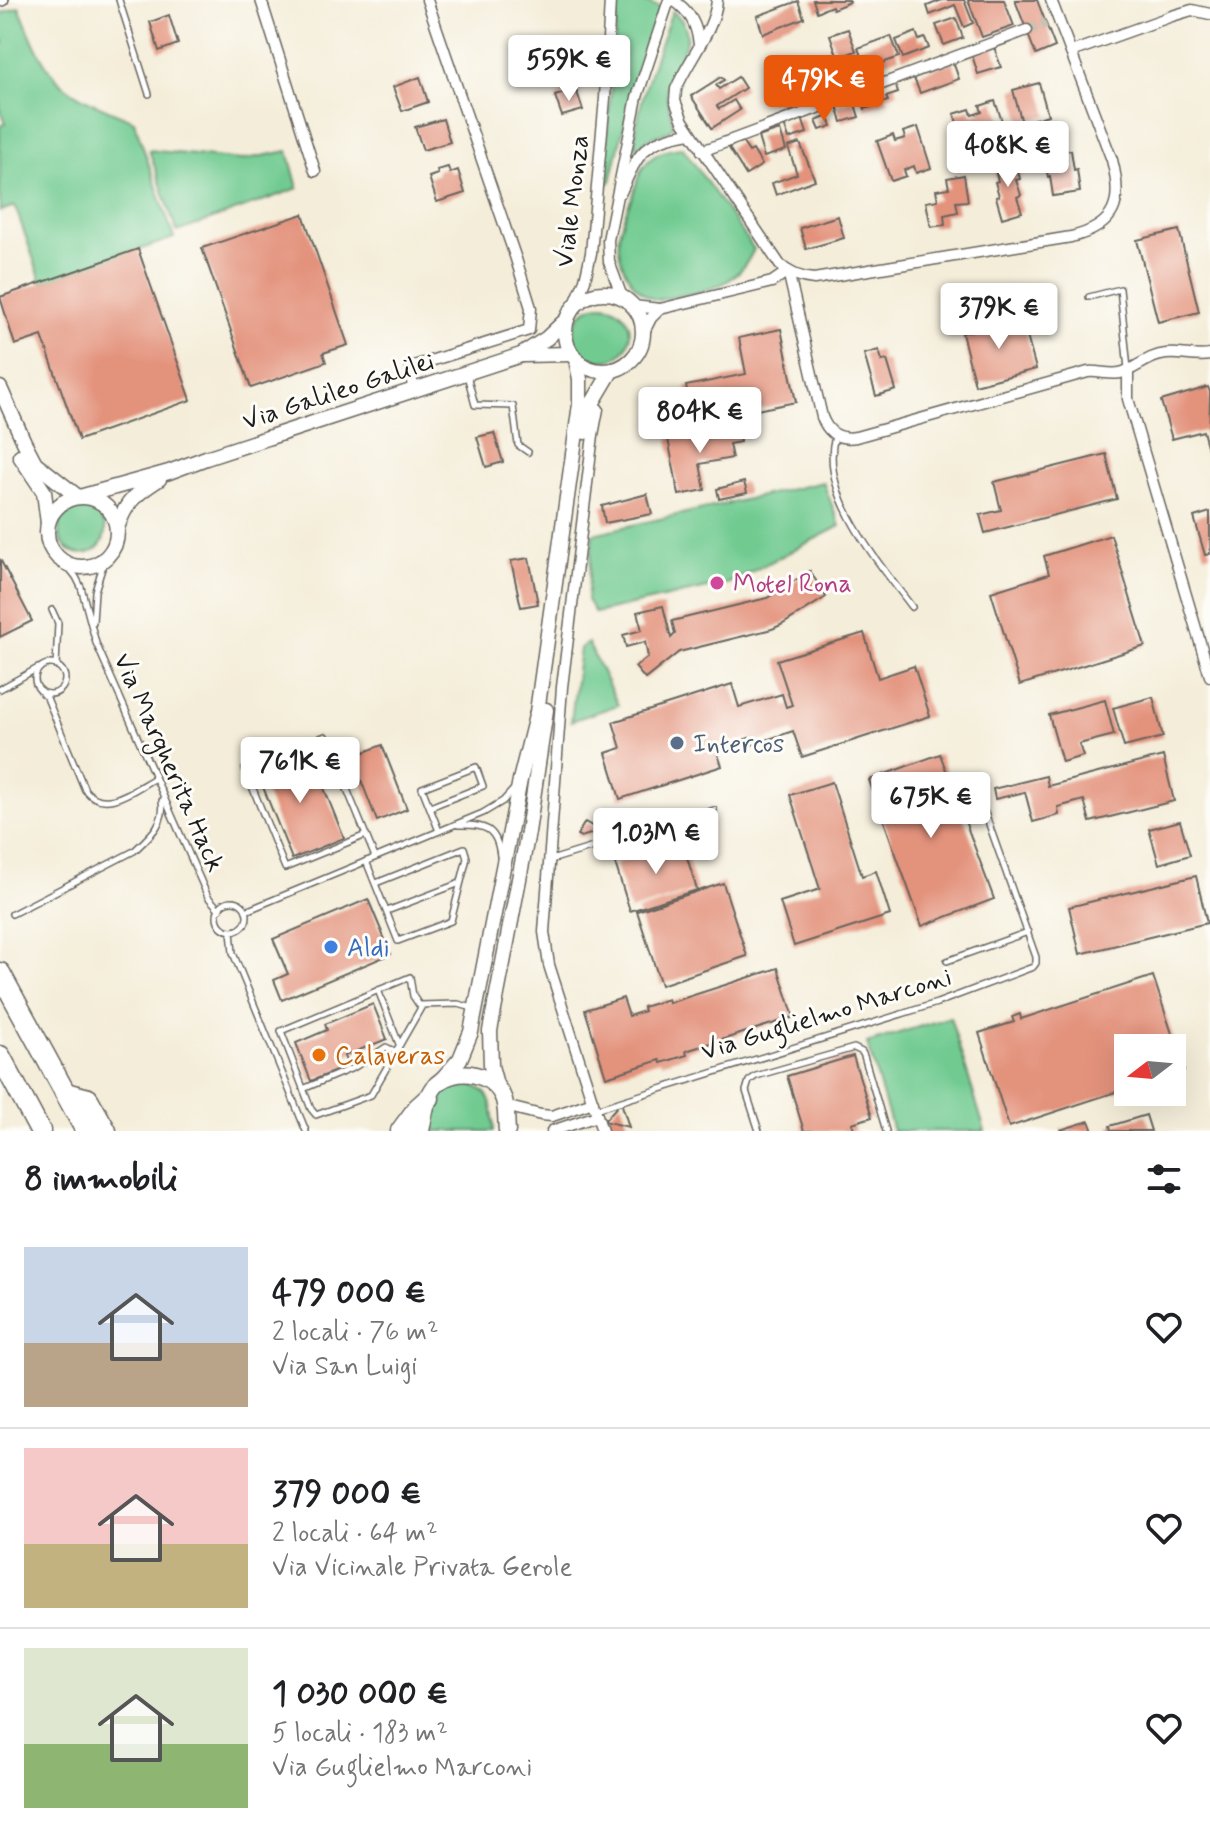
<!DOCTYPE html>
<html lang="it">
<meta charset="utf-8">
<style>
:root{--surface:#fff;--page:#f2f2f2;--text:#202124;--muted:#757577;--line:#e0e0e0;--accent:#ea580c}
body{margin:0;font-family:Mynerve,sans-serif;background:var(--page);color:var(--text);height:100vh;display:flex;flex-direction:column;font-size:30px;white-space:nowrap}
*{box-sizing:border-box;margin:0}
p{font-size:26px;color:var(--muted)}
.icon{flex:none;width:44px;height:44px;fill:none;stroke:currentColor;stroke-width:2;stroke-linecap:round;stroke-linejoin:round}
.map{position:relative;height:1131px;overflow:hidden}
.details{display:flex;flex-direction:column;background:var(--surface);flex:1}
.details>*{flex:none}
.needle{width:52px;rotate:254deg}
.tools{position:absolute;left:1114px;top:1034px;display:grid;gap:16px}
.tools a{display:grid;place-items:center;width:72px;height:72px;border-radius:0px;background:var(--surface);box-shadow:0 8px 32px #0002;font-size:40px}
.price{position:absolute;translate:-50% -68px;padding:0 18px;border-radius:8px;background:#fff;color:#222;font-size:26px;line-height:52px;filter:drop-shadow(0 2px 4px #0008)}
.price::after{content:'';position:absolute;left:50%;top:48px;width:24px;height:18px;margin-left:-12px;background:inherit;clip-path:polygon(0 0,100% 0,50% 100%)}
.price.on{background:var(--accent);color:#fff}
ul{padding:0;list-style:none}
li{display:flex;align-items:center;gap:24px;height:200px;padding:0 24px}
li+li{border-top:2px solid var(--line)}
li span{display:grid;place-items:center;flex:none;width:224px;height:160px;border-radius:0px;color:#555}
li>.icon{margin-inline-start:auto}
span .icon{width:96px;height:96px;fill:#fffc;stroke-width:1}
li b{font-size:34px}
h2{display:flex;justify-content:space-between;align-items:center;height:96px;padding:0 24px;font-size:34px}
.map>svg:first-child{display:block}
.green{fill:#71cb91;stroke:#467456;stroke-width:2}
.building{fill:#e3927c}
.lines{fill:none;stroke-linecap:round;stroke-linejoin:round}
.minor-tunnel{stroke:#c9c3b3;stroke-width:10;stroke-dasharray:10 5;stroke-linecap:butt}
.service-casing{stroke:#68655e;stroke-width:8}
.minor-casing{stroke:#68655e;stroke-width:13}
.tertiary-casing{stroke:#68655e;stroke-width:17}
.primary-casing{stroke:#68655e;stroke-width:19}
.motorway-casing{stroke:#68655e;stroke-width:23}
.service{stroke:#fff;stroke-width:5}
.minor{stroke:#fff;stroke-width:10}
.tertiary{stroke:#fff;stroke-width:14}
.primary{stroke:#fff;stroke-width:16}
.motorway{stroke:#fff;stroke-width:20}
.hotel-dot{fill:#d1479c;stroke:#fdfcf7;stroke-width:3}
.service-dot{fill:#5c6f8a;stroke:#fdfcf7;stroke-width:3}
.shop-dot{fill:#3f7fe0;stroke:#fdfcf7;stroke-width:3}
.food-dot{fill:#e8710a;stroke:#fdfcf7;stroke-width:3}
.labels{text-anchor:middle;stroke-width:6;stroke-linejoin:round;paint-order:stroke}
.street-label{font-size:26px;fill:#1c1c1c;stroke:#fdfcf7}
.hotel-label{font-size:26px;fill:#b23c85;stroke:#fdfcf7;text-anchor:start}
.service-label{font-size:26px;fill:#4e5e75;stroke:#fdfcf7;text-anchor:start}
.shop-label{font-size:26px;fill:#366cbe;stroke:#fdfcf7;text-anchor:start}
.food-label{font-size:26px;fill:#c56008;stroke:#fdfcf7;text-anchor:start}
</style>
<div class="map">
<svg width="1210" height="1131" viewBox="0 0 1210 1131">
<rect width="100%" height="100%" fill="#fdfcf7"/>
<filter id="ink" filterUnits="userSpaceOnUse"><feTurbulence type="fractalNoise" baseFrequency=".0125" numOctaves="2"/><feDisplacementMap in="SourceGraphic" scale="16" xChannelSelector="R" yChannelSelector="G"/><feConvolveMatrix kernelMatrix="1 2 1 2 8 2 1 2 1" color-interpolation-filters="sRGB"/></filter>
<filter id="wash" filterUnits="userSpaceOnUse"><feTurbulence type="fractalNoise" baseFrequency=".006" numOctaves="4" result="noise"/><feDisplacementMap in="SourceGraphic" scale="32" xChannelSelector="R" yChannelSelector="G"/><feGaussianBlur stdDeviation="1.8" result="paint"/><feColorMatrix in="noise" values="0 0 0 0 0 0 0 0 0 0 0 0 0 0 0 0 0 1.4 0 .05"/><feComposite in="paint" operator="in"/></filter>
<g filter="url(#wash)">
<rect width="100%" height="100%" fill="#f4edd9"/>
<g class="green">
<path d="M618,0H636L660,7L634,83L611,181L607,184L605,183L604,178Z"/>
<path d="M19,7C30,33 40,64 61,83C81,101 110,110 134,121L174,238L42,283L15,206L0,211V126L6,123L0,108V45L4,43L0,33V14Z"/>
<path d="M672,11C705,36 673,59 667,87C665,101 672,113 673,126L668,132L648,139L636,148C632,113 660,47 672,11Z"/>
<path d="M683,148L754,249C735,292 701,290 659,300C632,296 613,257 620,230C623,218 628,206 633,195C636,186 638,173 644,166C654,153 667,149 683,148Z"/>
<path d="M149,150L241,160L288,151L298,188L177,232Z"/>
<circle cx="602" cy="333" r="28"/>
<path d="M823,482L840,526L730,583L595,613L587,600L593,534Z"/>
<circle cx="82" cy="531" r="23"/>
<path d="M588,643L618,705L571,721L580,648Z"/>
<path d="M950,1017L985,1131H893L867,1043Z"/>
<path d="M467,1083C494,1091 492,1106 494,1131H428C436,1106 436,1086 467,1083Z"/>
</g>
<g id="blocks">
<g class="building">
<path d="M813,0H849L850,2L833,9L832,6L817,12Z"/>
<path d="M942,0H964L973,23L964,27L955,5L930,15L927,6Z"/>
<path d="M968,0H1004L1014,26L982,37Z"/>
<path d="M1015,0H1037L1055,47L1036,55Z"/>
<path d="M798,1L804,18L763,34L757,16Z"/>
<path d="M169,15L178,44L159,51L150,22Z"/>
<path d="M956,18L963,38L944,45L936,25Z"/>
<path d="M848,29L856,51L838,58L830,35Z"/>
<path d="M916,32L919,40L925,38L929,48L903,58L896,40Z"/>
<path d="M891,36L899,57L866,69L858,48Z"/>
<path d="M578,43L583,64L563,70L557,49Z"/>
<path d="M994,47L1001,67L978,74L972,55Z"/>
<path d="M953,62L959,79L920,93L913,76Z"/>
<path d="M420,77L428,102L402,111L393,87Z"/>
<path d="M721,77L724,80L716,85L719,89L738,77L745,88L717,106L719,109L734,100L740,110L712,128L691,96Z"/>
<path d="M801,78L809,98L780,109L772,90Z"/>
<path d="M895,83L898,93L886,97L888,101L865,109L860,94Z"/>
<path d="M1039,83L1048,115L1022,123L1013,90Z"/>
<path d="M576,89L583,110L562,116L555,96Z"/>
<path d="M854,101L859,117L842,122L837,106Z"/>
<path d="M995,101L1009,141L993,146L991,140L981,143L983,150L968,155L954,114L970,109L972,115L982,112L980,106Z"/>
<path d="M828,116L832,126L820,130L816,121Z"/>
<path d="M802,118L807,133L789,139L784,124Z"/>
<path d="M443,119L450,142L423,150L415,127Z"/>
<path d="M918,127L931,168L916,173L914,166L904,170L906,176L891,181L877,141L893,135L895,141L905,138L903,132Z"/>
<path d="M780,130L786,150L764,157L758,137Z"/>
<path d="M741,140L749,152L753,150L762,165L746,175L729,148Z"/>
<path d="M800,143L815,180L776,195L772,183L797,174L788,147Z"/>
<path d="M1071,150L1074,170L1077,169L1080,192L1053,196L1050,176L1048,177L1044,154Z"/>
<path d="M1015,160L1020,179L1016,180L1021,195L1017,197L1022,212L1002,218L996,197L999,196L995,182L998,181L994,166Z"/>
<path d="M448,167L450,173L458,170L465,193L437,202L429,177L438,174L437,170Z"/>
<path d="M964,175L968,201L956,202L958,212L944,215L945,225L931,227L926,202L938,200L936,190L949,188L947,178Z"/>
<path d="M303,214L348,345L323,353L326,362L251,388L202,248Z"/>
<path d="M838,216L844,238L806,249L800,228Z"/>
<path d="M1179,230L1199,312L1158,322L1137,240Z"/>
<path d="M138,249L191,400L79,440L42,336L15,345L0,297Z"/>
<path d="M1022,318L1036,369L975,385L962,333Z"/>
<path d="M781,329L796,402L693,423L686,386L746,374L739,338Z"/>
<path d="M879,350L882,361L887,360L896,390L876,396L864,354Z"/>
<path d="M1208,387L1210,392L1209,453L1203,431L1172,439L1161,401Z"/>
<path d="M737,425L740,442L729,444L732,458L700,464L705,490L679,495L668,439Z"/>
<path d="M494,433L503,462L486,467L477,437Z"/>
<path d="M1106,454L1117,499L985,533L980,515L1001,510L994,482Z"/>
<path d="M744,482L747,493L719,499L717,489Z"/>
<path d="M647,494L652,514L605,523L602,506Z"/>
<path d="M1210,512V554L1205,555L1194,517Z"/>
<path d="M1111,535L1145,646L1020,685L991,592L1049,574L1044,556Z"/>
<path d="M529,558L538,604L521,607L511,561Z"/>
<path d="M0,559L32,621L0,637Z"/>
<path d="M810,571L826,597L783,624L772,629L679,652L645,679L635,667L648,657L645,642L626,647L623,635L642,630L637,612L663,606L671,638L675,634L672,621L767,598Z"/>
<path d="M864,633L878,678L914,666L930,716L802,757L793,731L751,745L749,738L716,749L722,766L620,799L606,753L621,748L613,722L732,684L739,707L782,694L786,707L792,705L777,660Z"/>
<path d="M1153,697L1163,737L1124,747L1113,708Z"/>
<path d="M1105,700L1114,735L1079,744L1083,756L1062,762L1049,715Z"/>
<path d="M382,745L407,809L377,821L352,757Z"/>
<path d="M309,751L344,838L292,859L257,772Z"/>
<path d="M940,754L994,899L922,926L869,780Z"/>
<path d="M1163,756L1174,801L1090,822L1084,800L1058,807L1059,815L1033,822L1025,792L995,799L993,789L1046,776L1048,786Z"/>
<path d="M832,782L862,876L876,871L890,915L794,946L780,902L820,889L790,795Z"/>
<path d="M1180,821L1190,855L1159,864L1149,829Z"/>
<path d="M585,822L597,829V832L581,837L577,835Z"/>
<path d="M682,841L697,890L630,911L615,863Z"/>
<path d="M1196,876L1207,923L1080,954L1069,907Z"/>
<path d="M723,883L747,956L661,985L637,911Z"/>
<path d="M368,899L391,954L282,1000L274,980L288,974L273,939Z"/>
<path d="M778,968L794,1017L686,1051L687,1055L661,1063L660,1060L606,1077L585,1010L623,998L629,1016L644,1011L643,1007L668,999L669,1003Z"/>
<path d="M1153,976L1184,1070L1172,1074V1048H1128V1088L1009,1127L979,1033L1014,1022L1012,1017L1020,1014L1021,1019Z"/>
<path d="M373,1004L387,1039L344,1056L348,1066L311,1081L296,1043L327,1030L325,1024Z"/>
<path d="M853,1056L872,1117L852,1123L855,1131H804L787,1076Z"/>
<path d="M621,1102L629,1127L604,1121Z"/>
<path d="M1146,1115L1151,1131H1111L1110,1126Z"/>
<path d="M1089,1121L1093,1131H1060V1130Z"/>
</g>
</g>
</g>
<g filter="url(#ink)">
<use href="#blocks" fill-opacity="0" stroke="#68655e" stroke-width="2"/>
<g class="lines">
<path class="minor-tunnel" d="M1027,30L1046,23"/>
<defs>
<g id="service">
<path d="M119,0L149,94"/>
<path d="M1089,297L1120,289L1128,369"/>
<path d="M467,375L475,405L513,406L518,445L528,452"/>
<path d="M835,436C818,494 880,564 912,607"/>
<path d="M65,563L76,577L81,587L96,643L208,897L219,909"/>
<path d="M52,610L58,623L56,666"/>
<path d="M93,622L95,591L105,559"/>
<circle cx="50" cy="679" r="15"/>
<path d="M0,689L38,668"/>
<path d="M40,690L47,698L85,790C105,814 133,790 155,778"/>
<path d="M430,807L483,786L476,767L422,788L439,831"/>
<path d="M458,825C485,824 497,828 500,856"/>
<path d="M366,835L285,868L245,769L325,736L375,857"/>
<path d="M551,860L714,810"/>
<path d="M366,861L398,941L451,921L467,858L464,848L376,883"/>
<circle cx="232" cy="916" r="15"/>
<path d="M246,911L483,813L503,801L513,790"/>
<path d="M387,911L460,883"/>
<path d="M12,914L134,851C150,836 166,823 162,801"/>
<path d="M231,931L233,953L306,1131"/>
<path d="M947,961L1028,932"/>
<path d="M378,990L399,1044"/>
<path d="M422,1006L371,1095L316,1115L311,1109L281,1031L410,977L413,996L419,1005L458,1004L473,1008"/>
<path d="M303,1089L355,1067L386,1047L396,1052"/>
<path d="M596,1109L937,1003L1033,967L1036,963V957L974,782"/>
<path d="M759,1131L746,1091L749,1081L756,1076L854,1048L862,1052L864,1056L886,1131"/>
</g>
<g id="minor">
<path d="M261,0L315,171"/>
<path d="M673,0C690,11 697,25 699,45"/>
<path d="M717,0C715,30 688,60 676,89L675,101L683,121L780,265C790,274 801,278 814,279L1071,237C1117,226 1123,202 1112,160L1051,0"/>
<path d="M0,1L3,0"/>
<path d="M1071,52L1172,16L1192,10L1210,14"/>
<path d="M702,151L1027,30"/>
<path d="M621,192C639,151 644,141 690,133"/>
<path d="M788,271L822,417C828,433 839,440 856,437L1088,372C1099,371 1109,375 1120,373C1136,370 1146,356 1166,354C1181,352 1195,358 1210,355"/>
<path d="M622,297L609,262L608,240L637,97L669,0"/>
<path d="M633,306L660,309L772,282L788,271"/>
<path d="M573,309L585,280L591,253L605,98L610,0"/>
<path d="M643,334L651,318L660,309"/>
<path d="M1128,370V399L1210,676"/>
<path d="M413,391L411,367L529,330L531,308L516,259L427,0"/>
<path d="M598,409L593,435L562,687L544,932L549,965L602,1131"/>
<path d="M505,1106L541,1115L552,1116L593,1102"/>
<path d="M552,1131L597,1116"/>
</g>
<g id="tertiary">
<circle cx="604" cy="332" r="39"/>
<path d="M522,355L572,354"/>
<path d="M0,388L24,442L35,463L78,497"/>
<path d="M585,432L593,402L612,370"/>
<path d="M20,456L44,492L48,523"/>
<path d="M83,496L169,472L206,458L521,355L547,338L567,319"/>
<circle cx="82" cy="532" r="35"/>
<path d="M117,528C126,501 136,494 159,479"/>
<path d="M442,1079L460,1059L471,1032L520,780L537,712L580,404V379L576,359"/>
<path d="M497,1088L491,1066L490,1031L528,832L546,710"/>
</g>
<path id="primary" d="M421,1131C424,1117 426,1095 437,1084C457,1065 495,1073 504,1100C507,1110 506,1121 507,1131"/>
<g id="motorway">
<path d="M0,973L86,1131"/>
<path d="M0,1056L40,1131"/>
<path d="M65,1093L88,1099L106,1131"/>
<path d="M401,1131L418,1108L429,1098"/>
</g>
</defs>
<use href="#service" class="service-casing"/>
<use href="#minor" class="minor-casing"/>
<use href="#tertiary" class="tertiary-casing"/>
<use href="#primary" class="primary-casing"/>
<use href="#motorway" class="motorway-casing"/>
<use href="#service" class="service"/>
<use href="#minor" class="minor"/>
<use href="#tertiary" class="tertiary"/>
<use href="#primary" class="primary"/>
<use href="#motorway" class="motorway"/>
</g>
</g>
<circle class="hotel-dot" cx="717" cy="583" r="8"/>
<circle class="service-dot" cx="677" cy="743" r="8"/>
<circle class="shop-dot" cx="331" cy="947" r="8"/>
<circle class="food-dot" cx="319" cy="1055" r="8"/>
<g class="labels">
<g class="street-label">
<text transform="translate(571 201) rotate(-83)" y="9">Viale Monza</text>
<text transform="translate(338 390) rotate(-18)" y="9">Via Galileo Galilei</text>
<text transform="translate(170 762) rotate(66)" y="9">Via Margherita Hack</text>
<text transform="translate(826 1013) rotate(-17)" y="9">Via Guglielmo Marconi</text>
</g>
<g class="hotel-label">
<text x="733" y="592">Motel Rona</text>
</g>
<g class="service-label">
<text x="693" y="752">Intercos</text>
</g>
<g class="shop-label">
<text x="347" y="956">Aldi</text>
</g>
<g class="food-label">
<text x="335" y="1064">Calaveras</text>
</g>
</g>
</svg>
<div class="tools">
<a><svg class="needle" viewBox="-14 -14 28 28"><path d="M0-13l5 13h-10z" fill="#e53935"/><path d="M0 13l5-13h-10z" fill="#757577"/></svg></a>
</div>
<b class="price" style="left:569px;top:103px">559K €</b>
<b class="price on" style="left:824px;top:123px">479K €</b>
<b class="price" style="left:1008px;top:189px">408K €</b>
<b class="price" style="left:999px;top:351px">379K €</b>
<b class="price" style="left:700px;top:455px">804K €</b>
<b class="price" style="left:300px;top:805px">761K €</b>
<b class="price" style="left:931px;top:840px">675K €</b>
<b class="price" style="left:656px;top:876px">1.03M €</b>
</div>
<section class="details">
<h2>8 immobili<svg class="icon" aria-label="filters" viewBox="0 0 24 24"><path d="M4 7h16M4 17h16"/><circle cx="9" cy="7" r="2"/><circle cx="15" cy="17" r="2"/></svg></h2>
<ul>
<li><span style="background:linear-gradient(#c9d6e8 60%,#b9a48a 0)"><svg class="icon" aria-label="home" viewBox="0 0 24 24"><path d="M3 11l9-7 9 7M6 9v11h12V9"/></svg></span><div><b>479 000 €</b><p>2 locali · 76 m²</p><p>Via San Luigi</p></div><svg class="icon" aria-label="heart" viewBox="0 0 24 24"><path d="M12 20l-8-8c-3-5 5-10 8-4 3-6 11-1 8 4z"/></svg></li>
<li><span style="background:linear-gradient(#f6c9c9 60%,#c2b280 0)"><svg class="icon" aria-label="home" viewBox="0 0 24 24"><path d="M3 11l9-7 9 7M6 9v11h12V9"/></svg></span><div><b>379 000 €</b><p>2 locali · 64 m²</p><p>Via Vicinale Privata Gerole</p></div><svg class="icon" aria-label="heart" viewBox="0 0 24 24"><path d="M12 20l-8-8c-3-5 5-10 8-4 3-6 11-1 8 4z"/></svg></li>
<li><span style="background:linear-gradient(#dfe7d0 60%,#8fb573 0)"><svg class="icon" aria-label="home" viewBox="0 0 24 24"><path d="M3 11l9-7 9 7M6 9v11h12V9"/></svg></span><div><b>1 030 000 €</b><p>5 locali · 183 m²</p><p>Via Guglielmo Marconi</p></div><svg class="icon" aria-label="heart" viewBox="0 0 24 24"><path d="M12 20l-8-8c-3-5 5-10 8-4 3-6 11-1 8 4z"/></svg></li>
</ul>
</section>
